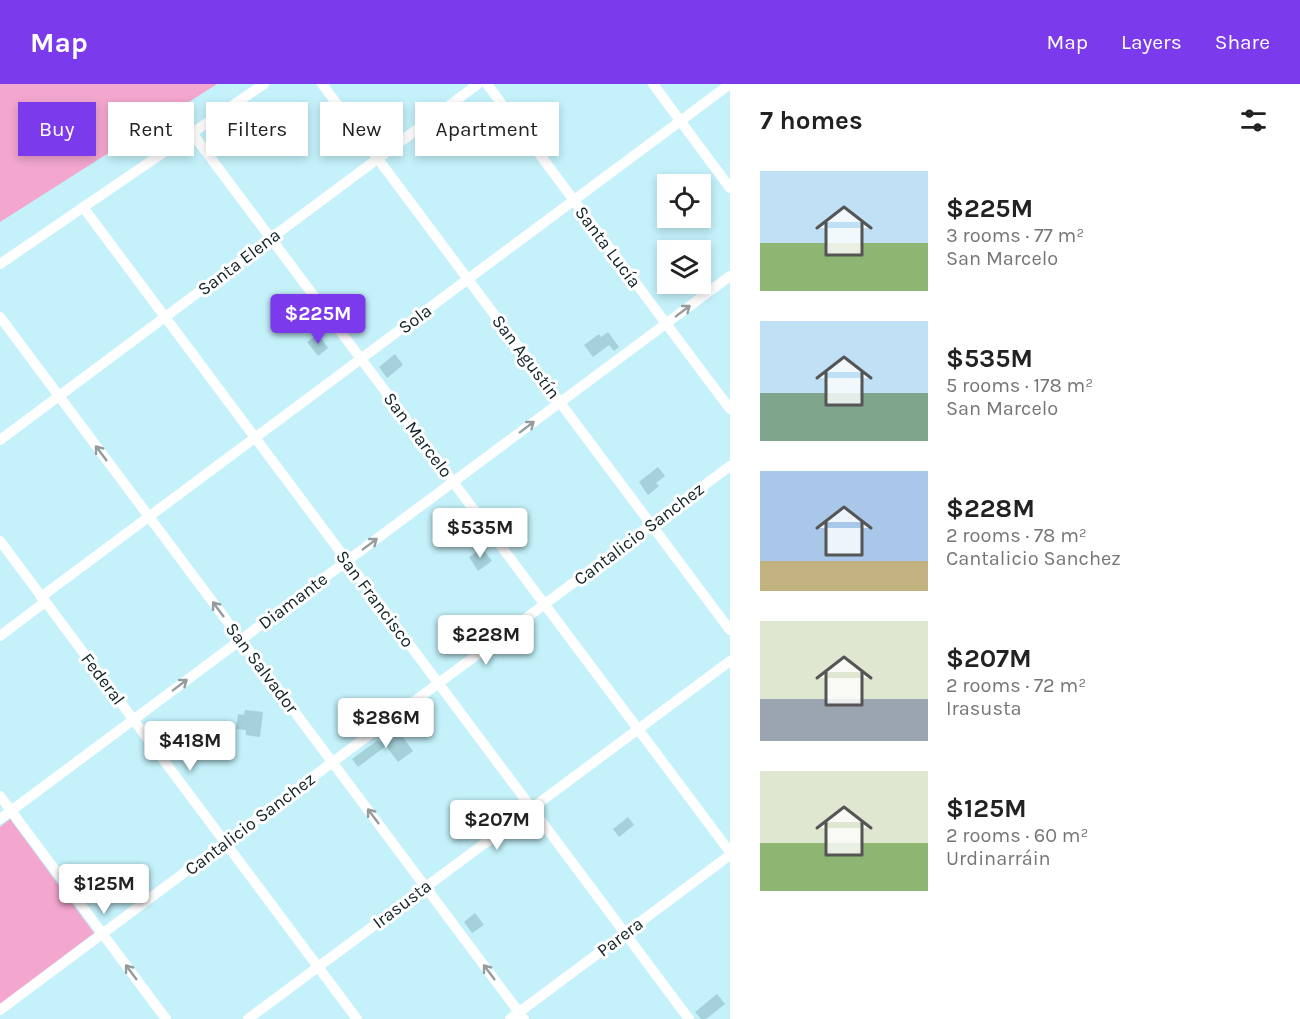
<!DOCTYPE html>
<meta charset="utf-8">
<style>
:root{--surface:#fff;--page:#f2f2f2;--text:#222;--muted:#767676;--accent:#7c3aed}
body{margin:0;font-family:Karla,sans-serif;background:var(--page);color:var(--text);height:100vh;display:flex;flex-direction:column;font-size:22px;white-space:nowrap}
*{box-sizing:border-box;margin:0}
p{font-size:20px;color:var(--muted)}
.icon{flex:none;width:33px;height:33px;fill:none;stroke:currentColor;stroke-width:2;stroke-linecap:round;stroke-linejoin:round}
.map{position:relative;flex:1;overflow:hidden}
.panel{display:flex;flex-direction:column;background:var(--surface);width:570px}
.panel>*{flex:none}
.hud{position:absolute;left:18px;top:18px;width:570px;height:54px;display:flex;gap:12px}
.tools{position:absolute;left:657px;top:90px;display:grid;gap:12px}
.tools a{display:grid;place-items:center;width:54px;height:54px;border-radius:0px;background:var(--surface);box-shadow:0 3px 9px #0003;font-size:30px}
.price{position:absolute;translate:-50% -51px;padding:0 14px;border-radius:6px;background:#fff;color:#222;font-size:20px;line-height:39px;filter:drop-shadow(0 2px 3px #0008)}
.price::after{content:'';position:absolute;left:50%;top:36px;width:18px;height:14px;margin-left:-9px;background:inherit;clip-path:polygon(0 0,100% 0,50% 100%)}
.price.current{background:var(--accent);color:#fff}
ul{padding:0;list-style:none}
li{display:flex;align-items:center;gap:18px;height:150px;padding:0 30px}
li span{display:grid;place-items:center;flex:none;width:168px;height:120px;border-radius:0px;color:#555}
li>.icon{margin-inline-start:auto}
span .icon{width:72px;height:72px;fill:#fffc;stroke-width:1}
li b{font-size:26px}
h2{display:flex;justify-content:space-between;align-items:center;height:72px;padding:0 30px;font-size:26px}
.tag{padding:0 21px;border-radius:0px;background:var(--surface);box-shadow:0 3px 9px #0003;font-size:21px;line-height:54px}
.tag.current{background:var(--accent);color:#fff}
header{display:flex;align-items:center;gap:36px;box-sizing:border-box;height:84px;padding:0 30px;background:var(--accent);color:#fff}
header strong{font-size:28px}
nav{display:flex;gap:33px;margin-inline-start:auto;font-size:21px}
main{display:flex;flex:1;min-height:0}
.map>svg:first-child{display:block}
.green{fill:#f3a6ce}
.building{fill:#a5d1da}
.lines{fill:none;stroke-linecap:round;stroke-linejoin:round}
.minor{stroke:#fff;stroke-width:10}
.oneway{stroke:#949c9e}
.labels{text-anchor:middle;stroke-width:6;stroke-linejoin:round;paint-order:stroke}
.street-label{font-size:18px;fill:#122327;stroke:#fff}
</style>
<header>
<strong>Map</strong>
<nav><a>Map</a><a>Layers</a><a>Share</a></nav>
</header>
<main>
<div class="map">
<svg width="730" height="935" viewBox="0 0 730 935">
<rect width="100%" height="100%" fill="#c4f1fa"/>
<g class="green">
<path d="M0,0H217L0,138Z"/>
<path d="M10,735L94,849L0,920V743Z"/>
</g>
<g class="building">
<path d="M608,248L619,263L614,267L609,261L593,273L584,261L599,250L601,253Z"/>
<path d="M318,250L328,264L318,272L307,258Z"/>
<path d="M395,270L403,281L387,294L379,283Z"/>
<path d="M658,383L665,392L656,399L659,402L648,411L639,398Z"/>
<path d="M482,464L492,477L478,487L469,473Z"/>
<path d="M245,626L263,628L260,653L246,651V646L236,645L238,630L244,631Z"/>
<path d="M397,645L413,667L398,678L386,662L358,683L352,675L378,656L380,658Z"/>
<path d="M628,733L634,741L619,753L613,745Z"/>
<path d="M475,829L484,841L472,849L464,838Z"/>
<path d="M717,910L725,920L706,935H701L695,928Z"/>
</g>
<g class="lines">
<g class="minor">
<path d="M322,0L730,546"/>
<path d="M487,0L730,325"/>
<path d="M653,0L730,104"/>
<path d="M192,49L730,768"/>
<path d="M83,123L689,935"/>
<path d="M0,180L264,0"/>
<path d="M0,233L524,935"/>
<path d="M0,356L478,0"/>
<path d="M0,457L357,935"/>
<path d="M41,513L730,0"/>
<path d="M0,552L45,518"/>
<path d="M0,712L166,935"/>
<path d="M0,735L730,192"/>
<path d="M0,926L730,382"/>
<path d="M248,935L730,577"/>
<path d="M510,935L730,771"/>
</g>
</g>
<defs><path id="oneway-shaft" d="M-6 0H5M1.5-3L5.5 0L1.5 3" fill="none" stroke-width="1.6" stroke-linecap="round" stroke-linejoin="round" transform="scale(1.5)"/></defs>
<g class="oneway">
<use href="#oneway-shaft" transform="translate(683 227) rotate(-37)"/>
<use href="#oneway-shaft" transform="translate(527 343) rotate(-37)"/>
<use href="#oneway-shaft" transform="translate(101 369) rotate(-127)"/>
<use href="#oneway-shaft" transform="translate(370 460) rotate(-37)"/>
<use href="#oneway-shaft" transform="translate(218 525) rotate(-127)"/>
<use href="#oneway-shaft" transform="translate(180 601) rotate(-37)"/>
<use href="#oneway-shaft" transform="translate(373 732) rotate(-127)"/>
<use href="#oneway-shaft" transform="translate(131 888) rotate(-127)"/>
<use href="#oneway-shaft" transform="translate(489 888) rotate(-127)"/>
</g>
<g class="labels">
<g class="street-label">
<text transform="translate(608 163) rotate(53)" y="6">Santa Lucía</text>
<text transform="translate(239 178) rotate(-37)" y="6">Santa Elena</text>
<text transform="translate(415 235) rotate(-37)" y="6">Sola</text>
<text transform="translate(526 273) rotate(53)" y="6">San Agustín</text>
<text transform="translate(418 351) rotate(53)" y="6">San Marcelo</text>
<text transform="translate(639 450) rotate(-37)" y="6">Cantalicio Sanchez</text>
<text transform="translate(375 515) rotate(53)" y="6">San Francisco</text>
<text transform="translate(293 517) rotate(-37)" y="6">Diamante</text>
<text transform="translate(262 584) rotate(53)" y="6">San Salvador</text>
<text transform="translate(103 595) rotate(53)" y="6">Federal</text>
<text transform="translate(250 740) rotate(-37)" y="6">Cantalicio Sanchez</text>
<text transform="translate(402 820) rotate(-37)" y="6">Irasusta</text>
<text transform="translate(620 853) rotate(-37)" y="6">Parera</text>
</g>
</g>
</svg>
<div class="tools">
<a><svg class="icon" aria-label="locate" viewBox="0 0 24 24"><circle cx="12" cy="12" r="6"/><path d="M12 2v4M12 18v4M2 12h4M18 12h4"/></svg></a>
<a><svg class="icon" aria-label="layers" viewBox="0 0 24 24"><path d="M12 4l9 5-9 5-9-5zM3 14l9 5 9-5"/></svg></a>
</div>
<b class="price current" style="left:318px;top:261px">$225M</b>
<b class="price" style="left:480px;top:475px">$535M</b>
<b class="price" style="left:486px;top:582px">$228M</b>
<b class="price" style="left:386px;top:665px">$286M</b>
<b class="price" style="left:190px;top:688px">$418M</b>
<b class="price" style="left:497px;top:767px">$207M</b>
<b class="price" style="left:104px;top:831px">$125M</b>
<div class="hud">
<a class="tag current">Buy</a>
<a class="tag">Rent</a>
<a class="tag">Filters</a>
<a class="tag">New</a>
<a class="tag">Apartment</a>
</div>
</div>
<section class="panel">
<h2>7 homes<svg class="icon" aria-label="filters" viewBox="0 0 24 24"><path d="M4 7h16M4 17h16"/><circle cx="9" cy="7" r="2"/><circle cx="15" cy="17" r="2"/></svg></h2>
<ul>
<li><span style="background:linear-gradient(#bfe0f5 60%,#8fb573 0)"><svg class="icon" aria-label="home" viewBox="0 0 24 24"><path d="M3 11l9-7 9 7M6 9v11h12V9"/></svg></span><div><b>$225M</b><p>3 rooms · 77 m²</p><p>San Marcelo</p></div></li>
<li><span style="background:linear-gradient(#bfe0f5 60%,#7fa58c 0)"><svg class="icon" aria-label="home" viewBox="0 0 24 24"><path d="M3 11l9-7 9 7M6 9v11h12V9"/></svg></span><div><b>$535M</b><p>5 rooms · 178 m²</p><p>San Marcelo</p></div></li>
<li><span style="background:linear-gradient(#a9c7e8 75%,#c2b280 0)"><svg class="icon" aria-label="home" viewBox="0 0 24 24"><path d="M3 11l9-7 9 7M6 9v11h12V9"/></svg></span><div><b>$228M</b><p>2 rooms · 78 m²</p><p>Cantalicio Sanchez</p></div></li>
<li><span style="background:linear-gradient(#dfe7d0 65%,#9aa5b1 0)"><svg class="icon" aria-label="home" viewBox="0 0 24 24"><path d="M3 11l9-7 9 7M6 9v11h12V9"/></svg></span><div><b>$207M</b><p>2 rooms · 72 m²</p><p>Irasusta</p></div></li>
<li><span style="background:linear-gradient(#dfe7d0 60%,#8fb573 0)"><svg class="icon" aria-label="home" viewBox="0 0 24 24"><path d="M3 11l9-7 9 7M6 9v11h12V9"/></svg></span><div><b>$125M</b><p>2 rooms · 60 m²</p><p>Urdinarráin</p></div></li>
</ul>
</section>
</main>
